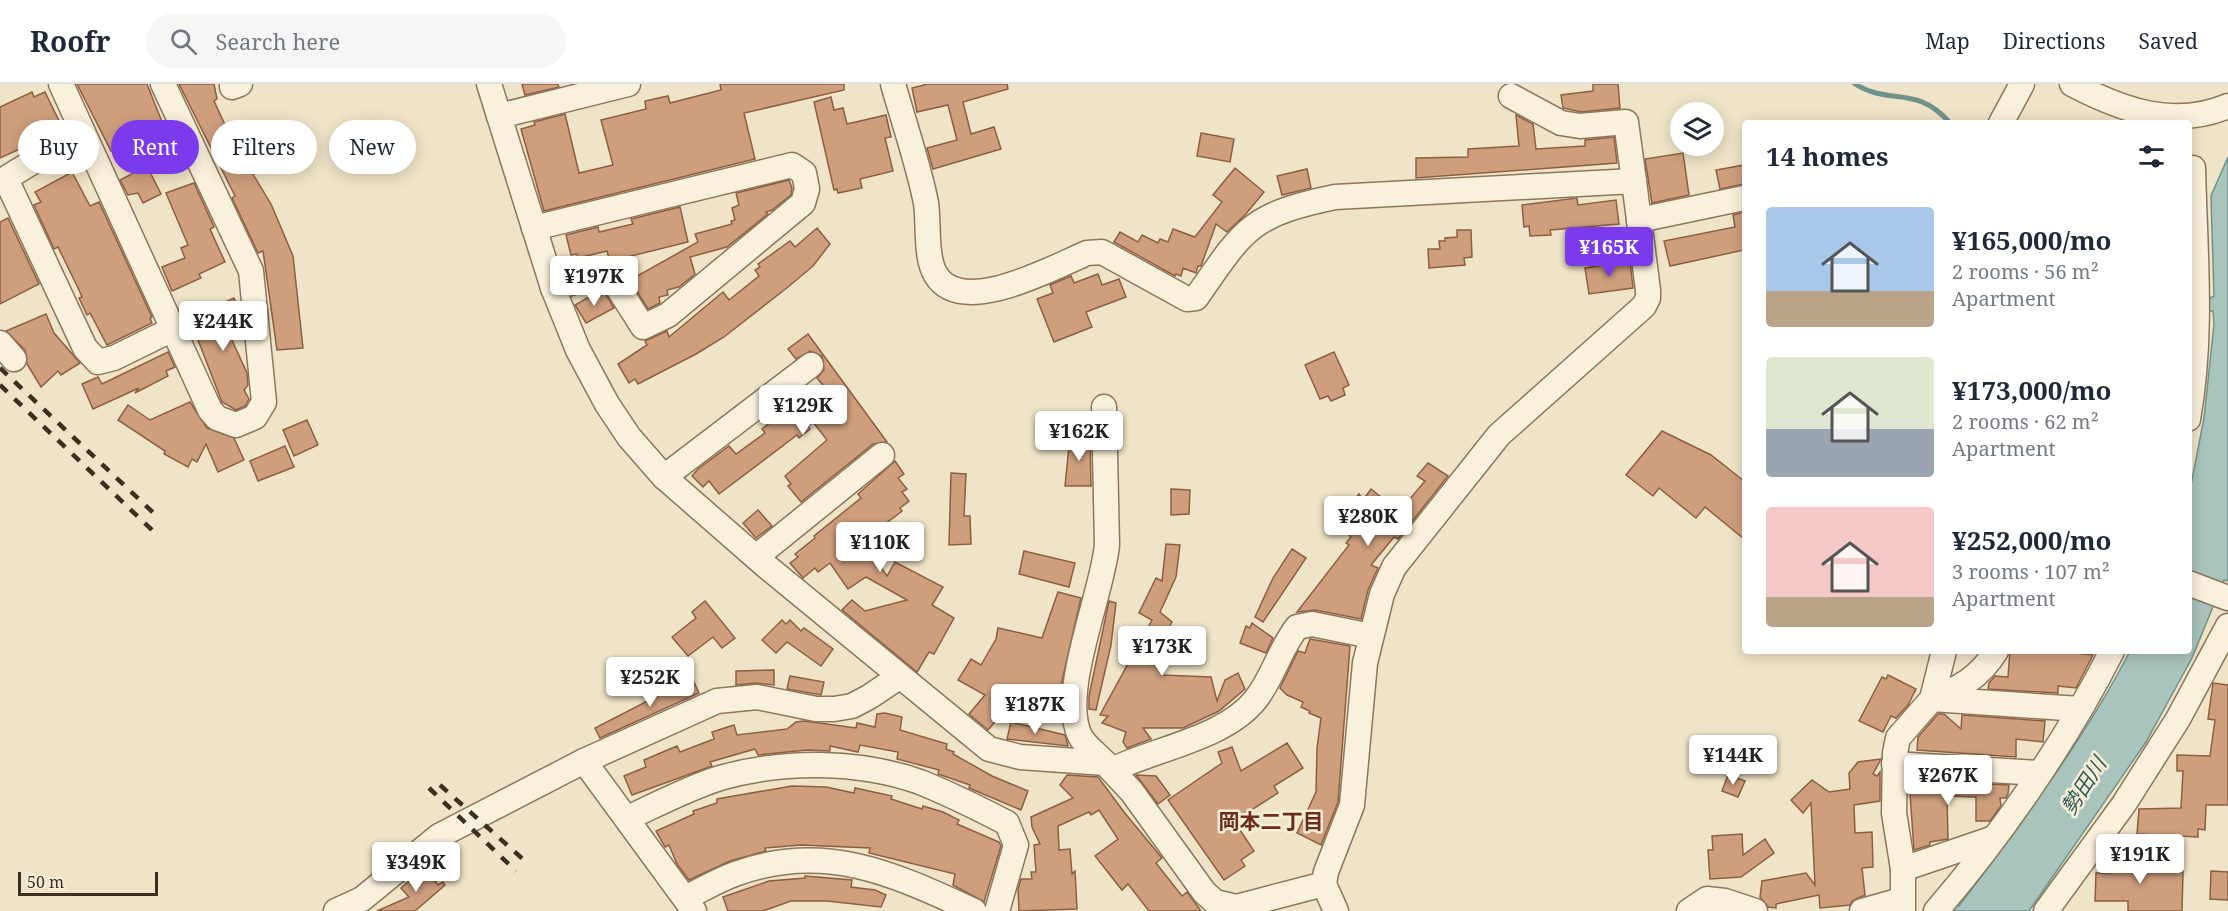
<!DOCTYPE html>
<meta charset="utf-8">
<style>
:root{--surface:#fff;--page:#f6f6f7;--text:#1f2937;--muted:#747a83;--line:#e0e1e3;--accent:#7c3aed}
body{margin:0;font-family:"Noto Serif","Noto Sans JP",serif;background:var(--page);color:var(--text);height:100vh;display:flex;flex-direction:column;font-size:22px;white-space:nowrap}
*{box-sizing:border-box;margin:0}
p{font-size:20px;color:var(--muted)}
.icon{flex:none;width:33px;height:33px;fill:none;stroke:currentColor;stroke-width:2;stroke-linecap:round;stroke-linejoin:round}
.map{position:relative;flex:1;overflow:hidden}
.details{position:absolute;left:1742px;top:36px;width:450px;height:534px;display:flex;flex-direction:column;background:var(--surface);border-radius:6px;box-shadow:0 3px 15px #0003}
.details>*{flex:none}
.banner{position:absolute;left:18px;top:36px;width:570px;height:54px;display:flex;gap:12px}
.tools{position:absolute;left:1670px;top:18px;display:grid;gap:12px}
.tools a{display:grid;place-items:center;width:54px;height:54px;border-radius:50%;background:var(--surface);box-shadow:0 3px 15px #0003;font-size:30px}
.scale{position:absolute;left:18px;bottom:15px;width:140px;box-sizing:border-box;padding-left:6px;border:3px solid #3d2e20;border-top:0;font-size:16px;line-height:21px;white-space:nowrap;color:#3d2e20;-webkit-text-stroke:4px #f7eed8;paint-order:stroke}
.price{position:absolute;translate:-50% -51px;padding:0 14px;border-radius:6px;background:#fff;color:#222;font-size:20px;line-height:39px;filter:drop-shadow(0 2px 3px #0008)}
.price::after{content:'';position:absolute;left:50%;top:36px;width:18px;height:14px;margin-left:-9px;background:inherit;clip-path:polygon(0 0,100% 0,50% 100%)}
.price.active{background:var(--accent);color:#fff}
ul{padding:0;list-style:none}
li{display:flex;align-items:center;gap:18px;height:150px;padding:0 24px}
li span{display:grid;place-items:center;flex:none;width:168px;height:120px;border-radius:6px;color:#555}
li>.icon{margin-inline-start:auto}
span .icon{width:72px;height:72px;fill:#fffc;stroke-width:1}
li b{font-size:26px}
h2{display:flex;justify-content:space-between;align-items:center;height:72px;padding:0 24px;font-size:26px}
.chip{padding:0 21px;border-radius:27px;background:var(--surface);box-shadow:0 3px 15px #0003;font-size:21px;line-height:54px}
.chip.active{background:var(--accent);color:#fff}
header{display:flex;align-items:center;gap:36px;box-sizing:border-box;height:84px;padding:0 30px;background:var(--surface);border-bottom:2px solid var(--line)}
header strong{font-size:28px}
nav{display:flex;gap:33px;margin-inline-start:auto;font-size:21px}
.search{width:420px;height:54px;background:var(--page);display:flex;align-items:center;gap:15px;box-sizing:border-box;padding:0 21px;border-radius:33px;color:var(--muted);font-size:22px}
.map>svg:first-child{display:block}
.water{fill:#a9c4bc;stroke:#6f938a;stroke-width:1.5}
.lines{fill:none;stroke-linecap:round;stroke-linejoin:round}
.stream{stroke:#6f938a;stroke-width:5}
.building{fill:#cf9f7d;stroke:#8d5f41;stroke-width:1.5}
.minor-casing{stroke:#8d765c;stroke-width:27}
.minor{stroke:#faf1dc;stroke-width:24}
.rail{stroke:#3d2e20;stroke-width:4.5;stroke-dasharray:10 10;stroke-linecap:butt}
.labels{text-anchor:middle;stroke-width:5;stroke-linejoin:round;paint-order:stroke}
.water-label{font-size:21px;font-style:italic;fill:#2f5d5a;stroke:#f7eed8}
.neighbourhood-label{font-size:21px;font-weight:bold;fill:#6b2e1e;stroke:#f7eed8}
</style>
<header>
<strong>Roofr</strong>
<div class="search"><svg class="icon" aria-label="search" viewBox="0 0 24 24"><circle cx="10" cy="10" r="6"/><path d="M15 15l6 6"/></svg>Search here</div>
<nav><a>Map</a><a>Directions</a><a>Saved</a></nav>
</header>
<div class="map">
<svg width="2228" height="827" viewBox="0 0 2228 827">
<rect width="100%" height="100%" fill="#f0e4c8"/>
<path class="water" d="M2228,73V497L2224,496L2192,574L2146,658L2029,827H1952L1950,825L1954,819L1959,822C2020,740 2083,658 2130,567H2188L2189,411L2204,334L2214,240L2213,227L2189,226L2214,212L2211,112Z"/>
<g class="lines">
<path class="stream" d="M1855,0C1890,22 1916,0 1950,39"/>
</g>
<g class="building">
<path d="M77,0H147L164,43L124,65L122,62L111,67Z"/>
<path d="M179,0H214L217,15L214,17L227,45L229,44L248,82L271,120L293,172L303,264L277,266L263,167L258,169L232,114L235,112Z"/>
<path d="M522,0H558L559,3L525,11Z"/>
<path d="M720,0H844V6L744,29L755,75L544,127L521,45L535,41L534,38L565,30L579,89L613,81L601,36L646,25L645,17L668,12L670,19L721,6Z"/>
<path d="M928,0H1007L1008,5L963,18L971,50L994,43L1001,65L933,85L927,64L957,56L948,21L917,28L912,4Z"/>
<path d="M1593,0H1618L1620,24L1581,28L1563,24L1561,11L1593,7Z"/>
<path d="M32,8L34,13L45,8L62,43L42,55L0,74V23Z"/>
<path d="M831,13L834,26L843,24L847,40L886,31L891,53L885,54L893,87L860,95L862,104L838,109L837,105L834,106L814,18Z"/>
<path d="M1516,31L1533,40L1536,65L1585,62V56L1614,53L1617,79L1416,94V74L1468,73V65L1519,62Z"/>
<path d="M1201,49L1234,55L1230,78L1197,72Z"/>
<path d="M1683,69L1689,111L1652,119L1645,75Z"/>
<path d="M1744,81V100L1720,105L1716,86Z"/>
<path d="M147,82L161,110L143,119L138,109L128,111L120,96Z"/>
<path d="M1235,84L1264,108L1245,131L1227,148L1216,140L1201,182H1198L1196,189L1183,184L1181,192L1176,190L1175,192L1114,158L1120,148L1138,158L1142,151L1158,159L1160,155L1168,158L1173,145L1195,153L1222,118L1213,111Z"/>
<path d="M1307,85L1311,104L1282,111L1277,92Z"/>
<path d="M72,88L90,122L99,118L152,233L150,234L152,239L107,261L90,229L87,231L79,214L82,213L79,206L58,163L54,165L34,121L41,118L35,108Z"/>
<path d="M789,96L792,104L791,111L772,126L766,128L768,130L727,163L690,173L695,190L679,203L667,206L668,211L659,213L660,219L648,225L630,196L698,158L695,150L732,140L731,137L735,136L732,124L739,121L736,109Z"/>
<path d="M194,99L214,143L210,145L225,178L199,190L201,194L172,207L162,183L185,174L181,164L188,161L166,109Z"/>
<path d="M1577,114L1578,121L1616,116L1619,140L1550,146L1551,151L1530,152L1529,142L1524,143L1522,121Z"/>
<path d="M680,123L688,158L615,176L609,174L607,167L578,174L577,170L571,171L566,151L598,143L599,148L633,140L631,135Z"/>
<path d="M1744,128V166L1670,182L1664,157L1735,143L1733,131Z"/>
<path d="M8,134L39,200L0,220V138Z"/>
<path d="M817,144L830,160L813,182L788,203L724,253L696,270L638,300L635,295L629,299L618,280L647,261L645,257L667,247L669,253L723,208L729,216L759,192L755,186L760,183L758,180L790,157L795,163Z"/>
<path d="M1457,146H1471L1472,173L1464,174L1465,181L1429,184L1428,165H1440L1439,157H1445V154L1457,153Z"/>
<path d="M1630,177L1633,204L1589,210L1585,184Z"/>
<path d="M1098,190L1102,201L1119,195L1126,213L1086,228L1092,243L1054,258L1037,215L1053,209L1050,201L1071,192L1074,199Z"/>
<path d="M605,209L614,224L586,239L575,221L594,210L596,214Z"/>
<path d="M234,214L242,237L233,240L237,249L230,252L247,289L248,301L244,306L249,315L245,322L236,326L222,318L193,243V236L203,232L201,229Z"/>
<path d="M46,230L54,249L80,279L61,291L58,287L41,303L27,280L25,266L6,247Z"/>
<path d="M808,250L887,358L873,360L801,418L788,402L791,400L785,392L827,356L813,338L808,342L810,345L799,354L797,351L719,410L709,397L703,403L692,392L698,385L729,362L736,370L765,349L762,345L781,330L777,325L788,316L797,328L826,305L817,294L824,286L822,272L810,267L796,275L788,265Z"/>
<path d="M168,268L175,283L166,287L168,292L135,309L139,304L93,325L82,300L98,293L102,300Z"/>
<path d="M1334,268L1349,301L1343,304L1345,311L1331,317L1328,312L1320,315L1305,281Z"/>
<path d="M190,318L207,344L234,354L244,376L218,388L206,360L197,378L192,375L188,383L164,370L165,367L118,336L128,321L150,336Z"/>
<path d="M307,336L318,361L294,372L283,346Z"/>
<path d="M1662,347L1711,371L1744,397V455L1705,423L1696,434L1659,404L1653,412L1626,391Z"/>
<path d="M1070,352L1090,353L1091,402H1065Z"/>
<path d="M285,362L294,383L258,397L250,377Z"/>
<path d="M895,377L904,390L898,394L907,405L902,408L909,417L900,424L902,427L863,457L887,492L895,478L943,503L932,521L954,534L934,570L929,568L917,588L842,526L852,516L865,527L907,516L866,493L848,505L830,479L818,488L815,484L803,494L790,479L798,473L795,470L815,454L814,452L861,414L858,410Z"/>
<path d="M1428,379L1448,392L1398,455L1394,453L1371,481L1378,484L1368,506L1361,535L1315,526L1297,528L1349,461L1346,459L1351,453L1344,446L1348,441L1339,433L1359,410L1363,416L1371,405L1399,428L1425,397L1417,392Z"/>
<path d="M951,389L966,390L964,432H970L971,460L949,461Z"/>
<path d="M1171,405L1190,406L1189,430L1171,431Z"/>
<path d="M758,426L772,442L756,454L743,439Z"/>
<path d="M1166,460L1180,461L1176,493L1160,528L1172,538L1166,549L1175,555L1160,583L1166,584L1162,591L1211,593L1217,617L1225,596L1238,589L1245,605L1219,627L1183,644H1143L1151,655L1127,664L1123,658L1126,648L1102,639L1108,632L1100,631L1152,536L1139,529L1156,494L1162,497Z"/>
<path d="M1292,465L1306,474L1263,538L1255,533L1273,494Z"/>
<path d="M1024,467L1075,479L1069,503L1019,490Z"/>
<path d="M1058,508L1081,514L1056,623L1019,610L988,646L969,630L985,611L958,596L971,575L981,581L996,555L998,544L1042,554Z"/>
<path d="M705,517L735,554L722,564L713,553L688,572L672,553L696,534L692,528Z"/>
<path d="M1109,517L1116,519L1111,561L1096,626L1089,625V612Z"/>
<path d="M782,536L786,540L790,536L801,547L804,544L833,565L821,582L787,558L776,569L762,556Z"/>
<path d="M1252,539L1273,554L1266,569L1240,559L1246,542L1250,544Z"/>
<path d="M1310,555L1350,562L1338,718L1321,761L1297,749L1316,708L1317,664L1321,634L1309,629L1310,627L1301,623L1303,618L1287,611L1280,604L1298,567L1305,569Z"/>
<path d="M2010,567L2066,568L2093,571L2076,604L2058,602V609L1988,605L1989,599L1995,592L2008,593Z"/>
<path d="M774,586V601L756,599L736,601V587Z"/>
<path d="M1888,591L1916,605L1908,621L1896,634L1891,632L1883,648L1859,637L1882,593L1886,595Z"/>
<path d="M790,592L824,598L821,611L787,605Z"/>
<path d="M692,594L699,609L600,654L595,644Z"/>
<path d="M2213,599L2228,601V721H2206L2205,746L2198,745V753L2137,750L2139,725L2181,724L2183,687H2177V671L2210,672L2215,636L2208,635Z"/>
<path d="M885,629L902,633L900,646L947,660L946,665L954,668L953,670L992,692L1028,707L1021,726L969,704L970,701L938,690L939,686L897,675L898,668L860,661L858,668L830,662V667L807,666L758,671L755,665L710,678L712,682L632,711L624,692L646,683L644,676L677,662L680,668L714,655L712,648L734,641L737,651L787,645L796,638L804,637L856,644L857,639L875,643L877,630Z"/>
<path d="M1938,630H1944L1961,645L1962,631L2045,637L2043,658L2016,655V673L1917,666L1918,653Z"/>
<path d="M1011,638L1065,651L1068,662L1007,655Z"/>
<path d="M1287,659L1303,684L1274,702L1278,709L1234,737L1254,767L1241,776L1245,782L1224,796L1168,716L1222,679L1218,668L1232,663L1241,687Z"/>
<path d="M1881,675L1873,690L1877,692L1880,688V717L1854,721L1855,749L1872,748L1873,783L1862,784L1865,811L1852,817L1850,821L1820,824L1819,811L1776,820V824L1768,823L1760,813L1762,797L1806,789L1815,801L1811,719L1803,729L1791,716L1812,696L1829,708L1850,705L1849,689L1858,678Z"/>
<path d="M1067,691L1098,693L1124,728L1162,774L1156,779L1182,812L1187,808L1201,827H1149L1128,800L1122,806L1095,772L1118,755L1099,726L1091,731L1089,728L1058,742L1059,766L1070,765L1072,790L1075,787L1077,825L1019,827L1018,805L1021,795H1032L1031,788H1036L1034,761L1040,760L1032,743L1031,733L1073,714L1060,701Z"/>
<path d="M1136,691L1156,692L1170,711L1158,720Z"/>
<path d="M1728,691L1745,697L1738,713L1722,707Z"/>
<path d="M1909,696L2009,701L2008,710L2006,714H2000L2001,722L1990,737H1976V713L1947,712L1948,755L1930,758V761L1914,766Z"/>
<path d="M792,702L826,703L854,709L855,704L892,712L891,715L922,725L923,722L943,728L959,736L957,740L999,758L1001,762L984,818L953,801L955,790L869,769L870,764L801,761L765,764L766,767L730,777L689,796L677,780L669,761L665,763L656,747L694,730L693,727L717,719V715Z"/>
<path d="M1742,750L1743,771L1765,755L1774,769L1741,793L1710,795L1708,766H1713L1712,752Z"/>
<path d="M2111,762L2127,763L2126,778L2161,779V788H2183L2182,827H2128V817H2095L2096,789H2111Z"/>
<path d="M424,784L438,801L443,798L445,801L415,827H377L409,813L401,804Z"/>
<path d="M2211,787L2228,788V816L2210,815Z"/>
<path d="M805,792L852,796L851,803L875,806L886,811L881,823L827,817H791L763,827H728L723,813L769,797L805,794Z"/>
</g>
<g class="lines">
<defs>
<g id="minor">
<path d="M61,0L210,326L217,334L236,341L255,333L264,318L251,187L163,0"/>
<path d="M489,0L553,204L578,266L607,320L629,353L664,393L766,482L989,665L1020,673L1105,679L1132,708L1204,808L1215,818L1236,823L1324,800"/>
<path d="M893,0C904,39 918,79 926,119C929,139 925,174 936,191C962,234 1054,183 1087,169L1102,168L1187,215L1196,214C1244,145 1249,131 1335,113L1634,97L1648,206V214L1644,222L1499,351L1394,483L1382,510L1365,579L1352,721L1326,788L1324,800L1336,827"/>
<path d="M2072,0C2122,26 2173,45 2228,22"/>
<path d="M232,3L240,0"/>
<path d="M1511,12L1561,39L1580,42L1626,38L1634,97"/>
<path d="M499,32L628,0"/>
<path d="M2001,39L2022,0"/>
<path d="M6,95L85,264L98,278L114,274L173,245"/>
<path d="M0,98L81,48"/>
<path d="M1639,136L1744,114"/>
<path d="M534,144L792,81L804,89L807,105L803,119L668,231L643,243L608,188L553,204"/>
<path d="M0,259L14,275"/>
<path d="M1104,323L1107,461C1102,511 1059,609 1080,652C1085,662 1098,671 1105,679"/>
<path d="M2188,335C2203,252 2195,168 2193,84"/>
<path d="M664,393L811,281"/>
<path d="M756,473L882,371"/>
<path d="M2188,499L2228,514"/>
<path d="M1996,567C1980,593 1959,605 1932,615L2080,625"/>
<path d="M584,677L694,827"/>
<path d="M1894,680L2039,689"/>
<path d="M1112,686C1154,665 1226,654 1256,615C1273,593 1280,565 1297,543L1312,540L1371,552"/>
<path d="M628,734C658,720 688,704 720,694C783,676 858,676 920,698C950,710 978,724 1007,739L1016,761L997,827"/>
<path d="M1903,785L1991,755"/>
<path d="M685,814C702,806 718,796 735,790C825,757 894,790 974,827"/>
<path d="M336,827L362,815L439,752L584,677L717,617L757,613L816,625H834L852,622L869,613L899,593"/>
<path d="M1689,827L1707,815L1725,817L1755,827"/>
<path d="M1862,827L1901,816"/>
<path d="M1903,827V785L1894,729L1895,669L1898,654L1932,615L1944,567"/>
<path d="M1936,827C2001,752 2067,656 2112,567"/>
<path d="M2046,827L2124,720L2178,635L2228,542"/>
</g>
</defs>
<use href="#minor" class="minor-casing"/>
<use href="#minor" class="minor"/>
<g class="rail">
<path d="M0,284L160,435"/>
<path d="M0,301L153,447"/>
<path d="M440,701L525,777"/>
<path d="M429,704L516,787"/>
</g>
</g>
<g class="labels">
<g class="water-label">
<text transform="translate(2084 702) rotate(-57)" y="7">勢田川</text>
</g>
<g class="neighbourhood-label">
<text x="1271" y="745">岡本二丁目</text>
</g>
</g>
</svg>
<div class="tools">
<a><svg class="icon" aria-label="layers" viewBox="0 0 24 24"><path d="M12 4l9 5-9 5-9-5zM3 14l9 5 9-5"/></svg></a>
</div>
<div class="scale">50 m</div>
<b class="price active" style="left:1609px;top:194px">¥165K</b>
<b class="price" style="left:594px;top:223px">¥197K</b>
<b class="price" style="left:223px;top:268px">¥244K</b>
<b class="price" style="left:803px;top:352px">¥129K</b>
<b class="price" style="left:1079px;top:378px">¥162K</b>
<b class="price" style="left:1368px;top:463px">¥280K</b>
<b class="price" style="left:880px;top:489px">¥110K</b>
<b class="price" style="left:1162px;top:593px">¥173K</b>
<b class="price" style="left:650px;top:624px">¥252K</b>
<b class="price" style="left:1035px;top:651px">¥187K</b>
<b class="price" style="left:1733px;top:702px">¥144K</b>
<b class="price" style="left:1948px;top:722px">¥267K</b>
<b class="price" style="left:2140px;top:801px">¥191K</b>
<b class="price" style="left:416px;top:809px">¥349K</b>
<div class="banner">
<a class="chip">Buy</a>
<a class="chip active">Rent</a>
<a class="chip">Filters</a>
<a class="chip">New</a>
</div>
<section class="details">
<h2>14 homes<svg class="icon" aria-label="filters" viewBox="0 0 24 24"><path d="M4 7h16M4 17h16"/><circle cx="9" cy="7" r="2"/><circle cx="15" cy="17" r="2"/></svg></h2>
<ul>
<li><span style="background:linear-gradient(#a9c7e8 70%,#b9a48a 0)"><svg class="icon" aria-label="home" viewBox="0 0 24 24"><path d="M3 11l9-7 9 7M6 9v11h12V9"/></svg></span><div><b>¥165,000/mo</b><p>2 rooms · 56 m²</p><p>Apartment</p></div></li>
<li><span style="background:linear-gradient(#dfe7d0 60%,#9aa5b1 0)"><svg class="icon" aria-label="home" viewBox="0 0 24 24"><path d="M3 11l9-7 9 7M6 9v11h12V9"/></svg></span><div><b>¥173,000/mo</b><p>2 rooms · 62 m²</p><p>Apartment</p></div></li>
<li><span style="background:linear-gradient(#f6c9c9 75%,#b9a48a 0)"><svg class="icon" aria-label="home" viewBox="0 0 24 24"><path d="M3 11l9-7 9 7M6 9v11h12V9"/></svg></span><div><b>¥252,000/mo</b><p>3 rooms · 107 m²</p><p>Apartment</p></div></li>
</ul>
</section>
</div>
